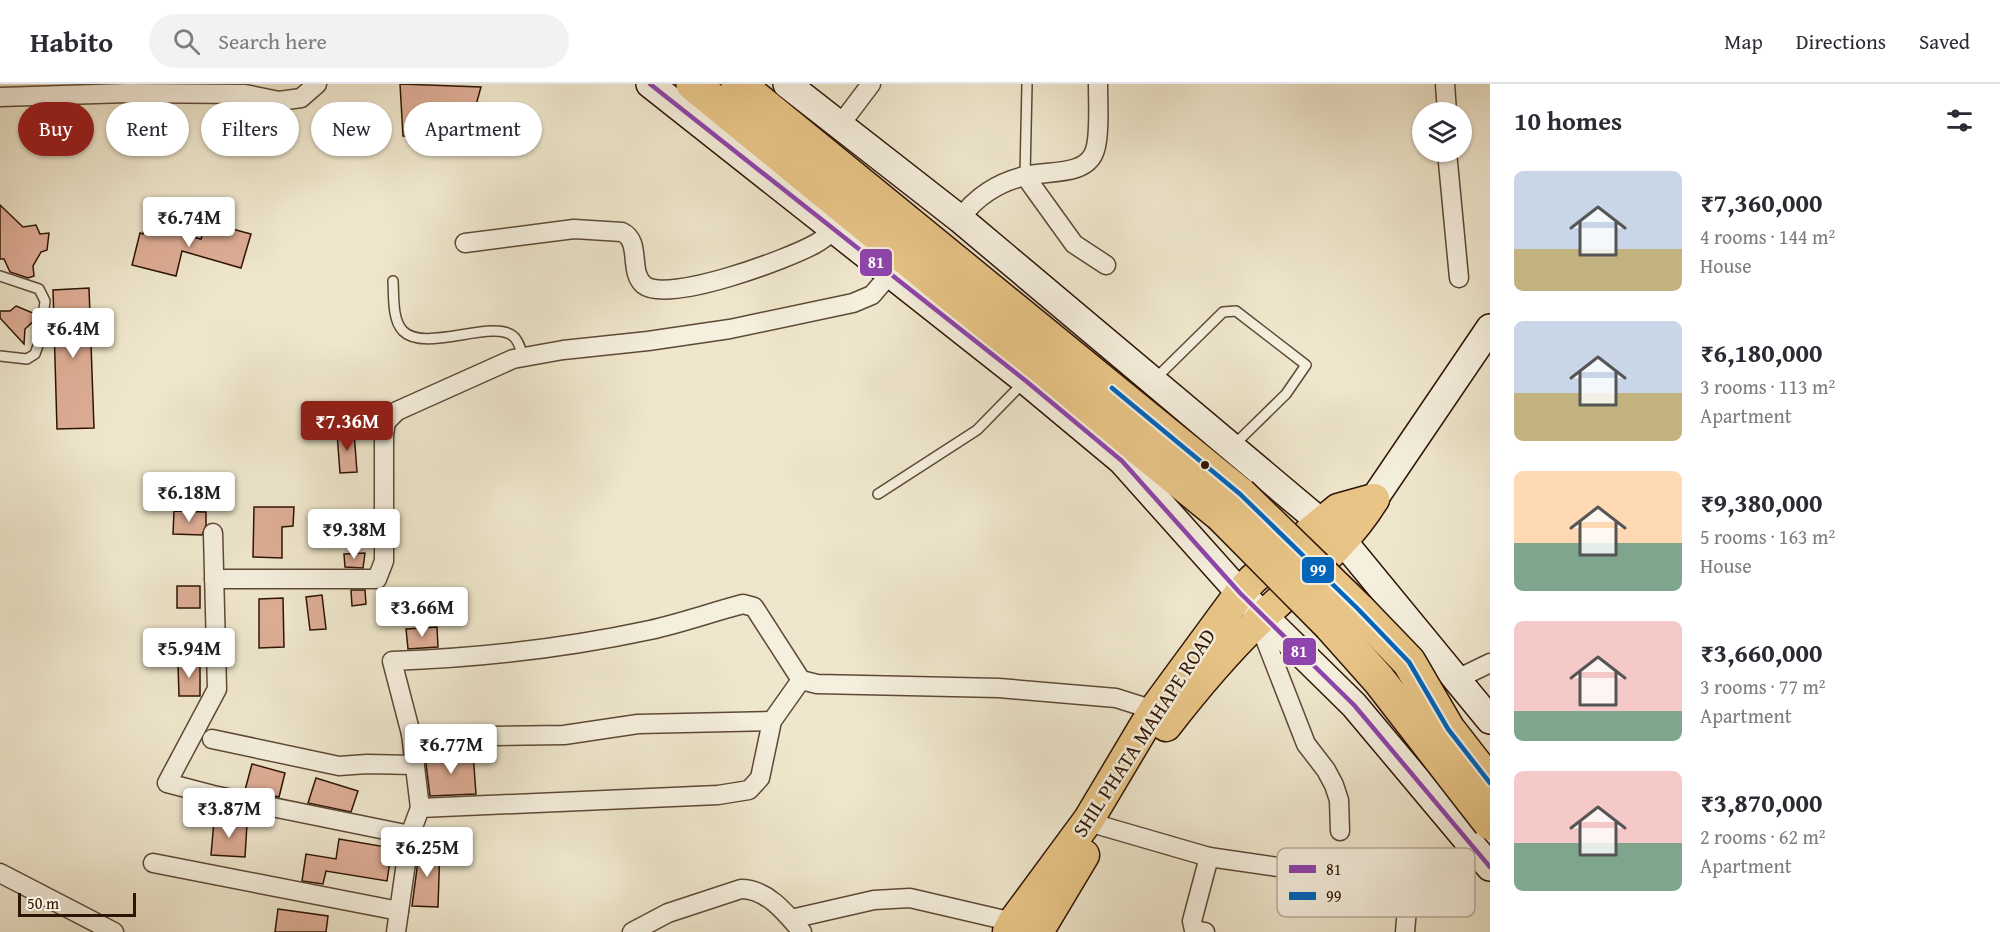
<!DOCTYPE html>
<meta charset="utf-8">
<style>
:root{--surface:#fff;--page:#f2f2f3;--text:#2b2b33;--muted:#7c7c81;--line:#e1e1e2;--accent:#8f2418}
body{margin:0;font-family:"Gentium Book Plus",serif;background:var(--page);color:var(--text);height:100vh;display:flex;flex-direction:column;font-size:22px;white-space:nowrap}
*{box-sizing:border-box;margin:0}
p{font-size:20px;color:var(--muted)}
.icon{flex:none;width:33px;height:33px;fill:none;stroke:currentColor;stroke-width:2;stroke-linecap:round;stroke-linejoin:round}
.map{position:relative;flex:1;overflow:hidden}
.side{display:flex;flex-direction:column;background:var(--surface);width:510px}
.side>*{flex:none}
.hud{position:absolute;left:18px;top:18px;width:570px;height:54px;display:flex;gap:12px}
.tools{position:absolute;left:1412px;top:18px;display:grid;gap:12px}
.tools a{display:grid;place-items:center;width:60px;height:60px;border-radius:50%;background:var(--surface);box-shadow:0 2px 4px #0004;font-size:30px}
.scale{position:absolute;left:18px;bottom:15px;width:118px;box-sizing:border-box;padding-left:6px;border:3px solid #2e1404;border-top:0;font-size:16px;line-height:21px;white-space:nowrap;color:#2e1404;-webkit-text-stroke:4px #f5efde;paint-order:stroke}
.price{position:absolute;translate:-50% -51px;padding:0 14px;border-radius:6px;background:#fff;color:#222;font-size:20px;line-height:39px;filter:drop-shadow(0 2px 3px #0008)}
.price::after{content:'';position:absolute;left:50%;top:36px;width:18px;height:14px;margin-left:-9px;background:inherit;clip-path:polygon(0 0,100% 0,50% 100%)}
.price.selected{background:var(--accent);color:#fff}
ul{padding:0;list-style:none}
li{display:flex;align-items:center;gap:18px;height:150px;padding:0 24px}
li span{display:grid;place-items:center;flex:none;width:168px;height:120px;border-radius:9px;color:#555}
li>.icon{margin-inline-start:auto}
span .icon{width:72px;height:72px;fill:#fffc;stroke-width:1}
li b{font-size:26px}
h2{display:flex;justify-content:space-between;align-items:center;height:72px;padding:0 24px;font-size:26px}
.tag{padding:0 21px;border-radius:27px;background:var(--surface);box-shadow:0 2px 4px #0004;font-size:21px;line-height:54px}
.tag.selected{background:var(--accent);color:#fff}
header{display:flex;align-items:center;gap:36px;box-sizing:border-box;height:84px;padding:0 30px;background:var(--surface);border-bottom:2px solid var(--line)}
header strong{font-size:28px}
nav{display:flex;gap:33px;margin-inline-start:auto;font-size:21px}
.search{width:420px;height:54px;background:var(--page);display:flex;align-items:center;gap:15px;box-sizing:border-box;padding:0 21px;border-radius:33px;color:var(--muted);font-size:22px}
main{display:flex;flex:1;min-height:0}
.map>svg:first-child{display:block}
.building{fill:#dead96;stroke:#2e1404;stroke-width:1.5}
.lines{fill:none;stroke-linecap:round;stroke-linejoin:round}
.lane-casing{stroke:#5e4936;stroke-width:12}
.street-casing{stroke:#5e4936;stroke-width:21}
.secondary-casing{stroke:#2e1404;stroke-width:30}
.primary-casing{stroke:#2e1404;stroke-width:33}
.highway-casing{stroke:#2e1404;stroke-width:36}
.lane{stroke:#f5efde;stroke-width:9}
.street{stroke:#f5efde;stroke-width:18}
.secondary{stroke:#f5efde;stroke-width:27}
.primary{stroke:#e8c486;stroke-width:30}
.highway{stroke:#e8c486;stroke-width:33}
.highway-bridge-casing{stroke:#2e1404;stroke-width:36;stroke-linecap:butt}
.highway-bridge{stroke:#e8c486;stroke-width:33}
.bus-1-casing{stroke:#f5efde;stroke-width:9}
.bus-2-casing{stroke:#f5efde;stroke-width:9}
.bus-1{stroke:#8e44ad;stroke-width:4.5}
.bus-2{stroke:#0065bd;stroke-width:4.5}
.bus-dot{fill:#2e1404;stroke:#f5efde;stroke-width:2}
.labels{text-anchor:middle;stroke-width:5;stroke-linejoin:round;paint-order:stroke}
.street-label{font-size:21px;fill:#2e1404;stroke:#f5efde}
.key{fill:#f5efde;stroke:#b9ad9d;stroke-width:1.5}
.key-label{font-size:16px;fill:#2e1404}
.line-badge{stroke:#f5efde;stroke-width:2}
.badge-label{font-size:16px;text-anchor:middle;font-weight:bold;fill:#fff}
</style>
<header>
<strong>Habito</strong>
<div class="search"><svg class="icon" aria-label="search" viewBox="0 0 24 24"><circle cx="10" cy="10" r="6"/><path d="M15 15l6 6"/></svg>Search here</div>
<nav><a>Map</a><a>Directions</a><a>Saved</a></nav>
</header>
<main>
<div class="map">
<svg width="1490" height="848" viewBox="0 0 1490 848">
<rect width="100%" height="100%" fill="#efe7cd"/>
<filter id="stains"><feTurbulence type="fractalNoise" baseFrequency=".00333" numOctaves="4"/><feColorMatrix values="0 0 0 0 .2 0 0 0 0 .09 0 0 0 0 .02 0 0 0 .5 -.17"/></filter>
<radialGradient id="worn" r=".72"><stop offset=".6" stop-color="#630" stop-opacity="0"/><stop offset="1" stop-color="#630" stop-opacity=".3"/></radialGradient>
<g class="building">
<path d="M400,0L481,3L467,53L403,52Z"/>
<path d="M0,121L23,143L36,141L40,150L49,149L47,166L41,168L33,182L34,192L28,194L10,188L4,175H0Z"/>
<path d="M206,138L251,150L241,184L182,167L176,192L132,181L140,149L143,150L145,141L201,155Z"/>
<path d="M89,204L94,344L57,345L53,206Z"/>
<path d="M16,222L33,229L36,235L25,245L24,260L0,234V227H10Z"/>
<path d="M354,348L357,388L340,389L337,349Z"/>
<path d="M254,423H294L293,442L282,443V474L253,473Z"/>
<path d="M174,427L206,428V441L202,451L173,450Z"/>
<path d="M365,469L363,484L345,483L344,470Z"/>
<rect x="177" y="502" width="23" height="22"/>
<path d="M351,506H365L366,520L352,522Z"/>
<path d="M322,511L326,545L310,546L306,513Z"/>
<path d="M283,514L284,563L259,564V515Z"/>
<path d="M437,543L438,563L408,565L406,545Z"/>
<path d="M200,578V612H179L178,579Z"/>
<path d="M473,669L476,710L430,712L425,672Z"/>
<path d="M252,680L285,689L279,713L245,706Z"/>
<path d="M316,694L358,707L351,728L308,719Z"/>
<path d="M214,737L247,740L245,773L211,771Z"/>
<path d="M339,755L392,764L387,797L326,787L323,800L302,797L306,770L336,775Z"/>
<path d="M420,762H440L438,823L412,822Z"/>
<path d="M278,825L328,832L326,848H275Z"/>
</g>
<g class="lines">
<defs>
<g id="lane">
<path d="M1025,92L1027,0"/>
<path d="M0,192L39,205L45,217L40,256L35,270L27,275L0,272"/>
<path d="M393,197C394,212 392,236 403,247C424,269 493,235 513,252C519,257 521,266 523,273"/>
<path d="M1155,295L1223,228L1236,227L1306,281L1286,310L1234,361"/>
<path d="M878,410L977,346L1024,298"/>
</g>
<g id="street">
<path d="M1445,0L1447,28"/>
<path d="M0,13L127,9L245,10L279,17L301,14L317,0"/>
<path d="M840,41L871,0"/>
<path d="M1447,68L1459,194"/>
<path d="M1025,92L1074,160L1106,181"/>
<path d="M960,135C975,113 999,98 1025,92C1047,86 1087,93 1095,66C1100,51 1098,17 1098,0"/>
<path d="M465,159L574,145L622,148C642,157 628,188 644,201C668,220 788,175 815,160C822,156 828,151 834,147"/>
<path d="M315,329H368L386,338"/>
<path d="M213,449L217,605L167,699L213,711L410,751"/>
<path d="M214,495H377L384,477V351L386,338L397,327L513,275L563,266L648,257L730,245L853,219L872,211L890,190"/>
<path d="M1258,537L1306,660L1326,686L1334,701L1339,716L1340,747"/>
<path d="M1457,595L1490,579"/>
<path d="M801,596L817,600L999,604L1116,614L1154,626"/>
<path d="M411,650L429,653L564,651L638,640L772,637"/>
<path d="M212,655L339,682L367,680L415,681"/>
<path d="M1089,735L1102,742L1209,773L1409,802L1445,792L1479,771"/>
<path d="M153,779L399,827"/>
<path d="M0,789L114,848"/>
<path d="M791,835L874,816L910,814L1013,838"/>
<path d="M396,848L410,751L420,724L718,711L749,706L760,694L772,637L801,596L754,523L743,520C712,528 682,539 650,546C566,564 479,574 392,577L411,650L420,724"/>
<path d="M632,848L668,829L741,805C767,805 786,829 802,848"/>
<path d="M1205,848L1194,846L1192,837L1209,773"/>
<path d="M1405,848L1409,802"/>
</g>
<g id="secondary">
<path d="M650,0L1026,297L1122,377L1240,509L1354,621L1490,783"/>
<path d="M787,0L960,135L1342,456L1490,636"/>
<path d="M1374,415L1490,244"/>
</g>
<g id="primary">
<path d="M1166,642C1194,606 1224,570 1257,538C1297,499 1345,463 1374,415"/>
<path d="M1008,848L1013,838L1089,735L1154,626L1240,509L1253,495L1338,425L1374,415"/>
<path d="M1038,848L1084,771"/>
</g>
<g id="highway">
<path d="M693,0L1221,431"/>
<path d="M738,0L1240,410"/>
</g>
</defs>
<use href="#lane" class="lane-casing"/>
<use href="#street" class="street-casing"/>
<use href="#secondary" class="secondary-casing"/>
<use href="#primary" class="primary-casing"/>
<use href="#highway" class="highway-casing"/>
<use href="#lane" class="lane"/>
<use href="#street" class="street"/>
<use href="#secondary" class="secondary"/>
<use href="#primary" class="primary"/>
<use href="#highway" class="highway"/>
<defs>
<g id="highway-bridge">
<path d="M1240,410L1358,525L1409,578L1448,645L1490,699"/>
<path d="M1221,431L1330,541L1379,596L1490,739"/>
</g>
</defs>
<use href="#highway-bridge" class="highway-bridge-casing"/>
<use href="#highway-bridge" class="highway-bridge"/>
<defs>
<path id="bus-1" d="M650,0L1026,297L1122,377L1240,509L1354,621L1490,783"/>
<path id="bus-2" d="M1112,304L1240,410L1358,525L1409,578L1448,645L1490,699"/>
</defs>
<use href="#bus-1" class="bus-1-casing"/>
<use href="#bus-2" class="bus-2-casing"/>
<use href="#bus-1" class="bus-1"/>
<use href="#bus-2" class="bus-2"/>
</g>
<circle class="bus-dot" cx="1205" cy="381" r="5"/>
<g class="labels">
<g class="street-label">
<text transform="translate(1144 649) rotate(-57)" y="7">SHIL PHATA MAHAPE ROAD</text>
</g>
</g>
<rect x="1277" y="764" width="198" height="69" rx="9" class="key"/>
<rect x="1289" y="781" width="27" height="8" fill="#8e44ad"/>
<rect x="1289" y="808" width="27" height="8" fill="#0065bd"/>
<g class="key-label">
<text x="1326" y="791">81</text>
<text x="1326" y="818">99</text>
</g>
<g class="line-badge">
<rect x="859" y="164" width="34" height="29" rx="6" fill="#8e44ad"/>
<rect x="1301" y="472" width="34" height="28" rx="6" fill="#0065bd"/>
<rect x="1282" y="553" width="35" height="29" rx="6" fill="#8e44ad"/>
</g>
<g class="badge-label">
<text x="876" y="184">81</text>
<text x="1318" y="492">99</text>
<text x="1299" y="573">81</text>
</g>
<rect width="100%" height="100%" filter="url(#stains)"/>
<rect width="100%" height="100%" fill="url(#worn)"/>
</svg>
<div class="tools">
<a><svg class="icon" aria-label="layers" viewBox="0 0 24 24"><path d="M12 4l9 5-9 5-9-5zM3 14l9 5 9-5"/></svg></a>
</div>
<div class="scale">50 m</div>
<b class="price" style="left:189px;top:164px">₹6.74M</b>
<b class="price" style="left:73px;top:275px">₹6.4M</b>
<b class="price selected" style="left:347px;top:368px">₹7.36M</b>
<b class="price" style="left:189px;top:439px">₹6.18M</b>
<b class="price" style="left:354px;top:476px">₹9.38M</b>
<b class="price" style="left:422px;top:554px">₹3.66M</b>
<b class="price" style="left:189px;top:595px">₹5.94M</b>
<b class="price" style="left:451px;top:691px">₹6.77M</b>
<b class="price" style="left:229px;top:755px">₹3.87M</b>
<b class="price" style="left:427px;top:794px">₹6.25M</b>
<div class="hud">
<a class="tag selected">Buy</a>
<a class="tag">Rent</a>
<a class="tag">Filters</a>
<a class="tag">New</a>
<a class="tag">Apartment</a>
</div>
</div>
<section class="side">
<h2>10 homes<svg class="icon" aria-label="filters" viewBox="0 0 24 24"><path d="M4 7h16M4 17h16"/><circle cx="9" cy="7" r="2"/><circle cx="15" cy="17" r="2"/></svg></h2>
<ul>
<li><span style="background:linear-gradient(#c9d6e8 65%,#c2b280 0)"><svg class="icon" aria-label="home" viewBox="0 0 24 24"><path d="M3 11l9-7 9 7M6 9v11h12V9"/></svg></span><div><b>₹7,360,000</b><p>4 rooms · 144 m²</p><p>House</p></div></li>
<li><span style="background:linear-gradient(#c9d6e8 60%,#c2b280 0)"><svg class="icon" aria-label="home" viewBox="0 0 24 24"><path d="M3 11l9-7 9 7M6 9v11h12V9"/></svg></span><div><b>₹6,180,000</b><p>3 rooms · 113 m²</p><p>Apartment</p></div></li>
<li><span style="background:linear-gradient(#ffd9b3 60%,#7fa58c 0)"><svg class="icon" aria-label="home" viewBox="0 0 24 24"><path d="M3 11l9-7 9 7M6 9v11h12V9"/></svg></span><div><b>₹9,380,000</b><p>5 rooms · 163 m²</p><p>House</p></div></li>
<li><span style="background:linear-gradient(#f6c9c9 75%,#7fa58c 0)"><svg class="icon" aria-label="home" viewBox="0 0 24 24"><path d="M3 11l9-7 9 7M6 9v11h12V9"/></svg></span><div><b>₹3,660,000</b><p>3 rooms · 77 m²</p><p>Apartment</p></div></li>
<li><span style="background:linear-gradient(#f6c9c9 60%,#7fa58c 0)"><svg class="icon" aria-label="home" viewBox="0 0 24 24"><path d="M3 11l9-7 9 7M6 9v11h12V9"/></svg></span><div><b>₹3,870,000</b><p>2 rooms · 62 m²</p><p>Apartment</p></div></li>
</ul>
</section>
</main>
